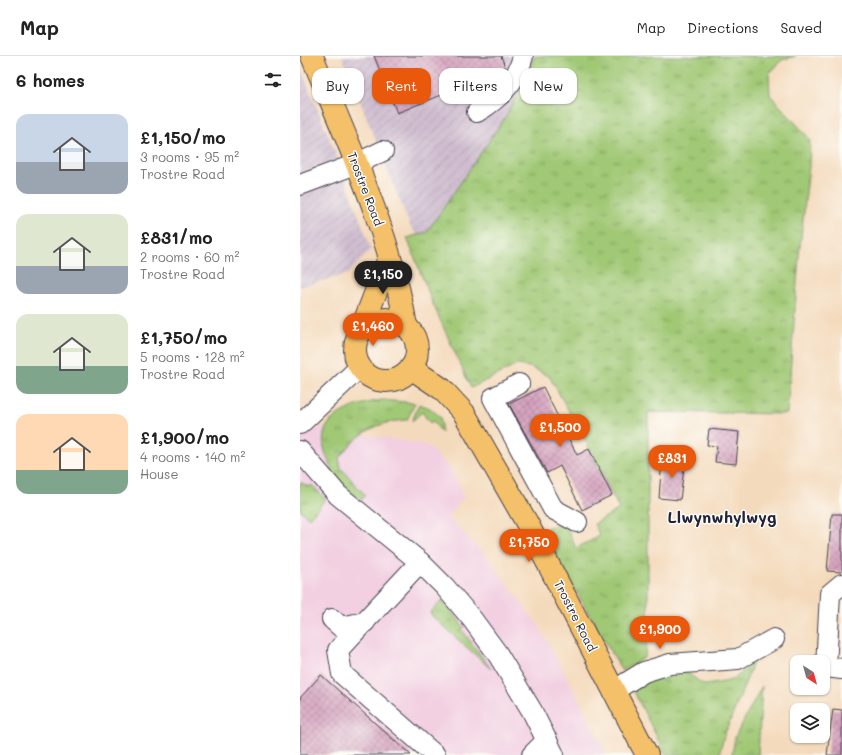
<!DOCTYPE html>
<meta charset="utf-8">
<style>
:root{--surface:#fff;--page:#f6f6f6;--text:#222;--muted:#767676;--line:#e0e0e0;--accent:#ea580c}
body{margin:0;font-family:Mali,sans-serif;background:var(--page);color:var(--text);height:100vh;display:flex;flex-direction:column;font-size:15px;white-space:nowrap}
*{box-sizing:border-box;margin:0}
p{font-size:13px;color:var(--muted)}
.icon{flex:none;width:22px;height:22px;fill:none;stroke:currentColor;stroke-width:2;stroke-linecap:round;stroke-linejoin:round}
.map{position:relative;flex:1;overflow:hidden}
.sheet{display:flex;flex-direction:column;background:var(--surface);width:300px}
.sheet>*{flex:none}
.guide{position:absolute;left:12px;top:12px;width:380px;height:36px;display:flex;gap:8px}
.needle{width:26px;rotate:144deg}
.buttons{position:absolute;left:490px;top:599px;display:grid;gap:8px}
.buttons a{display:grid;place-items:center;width:40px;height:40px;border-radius:8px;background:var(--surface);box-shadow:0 1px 3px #0004;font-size:20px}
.price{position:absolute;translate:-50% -34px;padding:0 9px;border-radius:14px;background:var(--accent);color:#fff;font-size:13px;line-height:26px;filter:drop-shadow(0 1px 2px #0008)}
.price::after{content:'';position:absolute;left:50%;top:24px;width:12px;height:9px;margin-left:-6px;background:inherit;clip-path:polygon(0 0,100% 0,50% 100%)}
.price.active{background:#222;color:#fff}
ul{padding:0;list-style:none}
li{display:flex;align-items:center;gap:12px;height:100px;padding:0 16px}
li span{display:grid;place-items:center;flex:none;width:112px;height:80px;border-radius:12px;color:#555}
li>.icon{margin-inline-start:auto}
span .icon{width:48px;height:48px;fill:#fffc;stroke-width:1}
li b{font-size:17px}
h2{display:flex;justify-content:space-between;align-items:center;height:48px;padding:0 16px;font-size:17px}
.tag{padding:0 14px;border-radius:12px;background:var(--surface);box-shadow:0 1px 3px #0004;font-size:14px;line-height:36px}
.tag.active{background:var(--accent);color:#fff}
header{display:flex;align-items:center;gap:24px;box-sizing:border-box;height:56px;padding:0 20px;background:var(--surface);border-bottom:1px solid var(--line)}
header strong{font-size:19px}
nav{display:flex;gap:22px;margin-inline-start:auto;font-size:14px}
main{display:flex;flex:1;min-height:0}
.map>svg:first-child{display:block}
.built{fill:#f2cfe1}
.industrial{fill:url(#industrial-furrows)}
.grass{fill:url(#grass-tufts);stroke:#617558}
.building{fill:url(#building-cross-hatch)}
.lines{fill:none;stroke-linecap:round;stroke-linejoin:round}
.minor-casing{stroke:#423e4e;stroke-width:22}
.major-casing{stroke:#423e4e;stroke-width:24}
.minor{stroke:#fff;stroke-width:20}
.major{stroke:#f4c16a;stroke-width:22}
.labels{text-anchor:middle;stroke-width:3;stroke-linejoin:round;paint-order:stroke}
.street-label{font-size:12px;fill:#22223b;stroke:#fdfcf7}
.district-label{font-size:16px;font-weight:bold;fill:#22223b;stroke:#fdfcf7}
</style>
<header>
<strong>Map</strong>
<nav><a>Map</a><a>Directions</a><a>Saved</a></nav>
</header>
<main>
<section class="sheet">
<h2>6 homes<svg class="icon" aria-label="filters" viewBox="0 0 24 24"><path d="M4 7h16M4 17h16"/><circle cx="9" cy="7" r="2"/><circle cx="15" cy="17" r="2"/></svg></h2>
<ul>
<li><span style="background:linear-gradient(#c9d6e8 60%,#9aa5b1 0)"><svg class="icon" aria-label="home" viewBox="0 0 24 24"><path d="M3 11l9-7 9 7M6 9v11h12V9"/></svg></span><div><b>£1,150/mo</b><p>3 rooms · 95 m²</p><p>Trostre Road</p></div></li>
<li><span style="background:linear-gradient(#dfe7d0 65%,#9aa5b1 0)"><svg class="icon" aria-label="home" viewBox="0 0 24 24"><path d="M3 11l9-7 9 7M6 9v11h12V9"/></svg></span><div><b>£831/mo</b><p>2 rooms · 60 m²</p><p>Trostre Road</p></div></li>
<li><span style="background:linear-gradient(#dfe7d0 65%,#7fa58c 0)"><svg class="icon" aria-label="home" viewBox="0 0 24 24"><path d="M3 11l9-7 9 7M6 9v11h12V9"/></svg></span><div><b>£1,750/mo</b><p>5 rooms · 128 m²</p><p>Trostre Road</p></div></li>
<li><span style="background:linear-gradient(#ffd9b3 70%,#7fa58c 0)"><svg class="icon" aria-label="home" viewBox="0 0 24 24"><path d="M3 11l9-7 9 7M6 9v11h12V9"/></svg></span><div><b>£1,900/mo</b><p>4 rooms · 140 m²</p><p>House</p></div></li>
</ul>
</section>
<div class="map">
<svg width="542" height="699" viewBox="0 0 542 699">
<defs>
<pattern id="industrial-furrows" width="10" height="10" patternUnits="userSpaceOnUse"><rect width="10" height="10" fill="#cfbdcf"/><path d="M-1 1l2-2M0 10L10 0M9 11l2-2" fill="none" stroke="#b1a2b3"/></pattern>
<pattern id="grass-tufts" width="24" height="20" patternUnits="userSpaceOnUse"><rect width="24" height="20" fill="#a0c874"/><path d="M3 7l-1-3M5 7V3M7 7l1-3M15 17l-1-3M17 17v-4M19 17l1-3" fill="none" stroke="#82a260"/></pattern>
<pattern id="building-cross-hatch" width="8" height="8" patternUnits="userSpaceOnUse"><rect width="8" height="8" fill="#d39ebb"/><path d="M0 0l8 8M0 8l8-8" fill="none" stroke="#ab8099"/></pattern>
</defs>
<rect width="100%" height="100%" fill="#fdfcf7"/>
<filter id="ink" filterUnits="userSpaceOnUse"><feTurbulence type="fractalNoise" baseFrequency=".025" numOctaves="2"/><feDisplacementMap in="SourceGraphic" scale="8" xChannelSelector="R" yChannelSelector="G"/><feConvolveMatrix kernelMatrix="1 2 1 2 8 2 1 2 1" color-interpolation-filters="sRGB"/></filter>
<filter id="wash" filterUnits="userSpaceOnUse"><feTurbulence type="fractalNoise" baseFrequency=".012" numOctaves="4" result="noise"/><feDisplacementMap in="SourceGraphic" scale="16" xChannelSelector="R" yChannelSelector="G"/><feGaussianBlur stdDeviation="0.9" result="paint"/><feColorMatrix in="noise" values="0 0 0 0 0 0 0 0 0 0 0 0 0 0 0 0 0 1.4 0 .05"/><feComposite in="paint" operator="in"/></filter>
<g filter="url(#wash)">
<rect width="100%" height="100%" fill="#f4dabc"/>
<path class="built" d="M23,371L127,389L152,415L164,441L148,461L187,501L239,570L279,644L306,699H0V377Z"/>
<g class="industrial">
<path d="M42,0H235L206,60L127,176L118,180L110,170Z"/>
<path d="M0,11L39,106L71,193L48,218L0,231Z"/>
</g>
<g class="grass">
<path d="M235,0H496L482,4L469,18L470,39L510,83L509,110L499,200L487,358L348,356V570L345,601L322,615L243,478L248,471L258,469L267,472L276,492L300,480L294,468L319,453L283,380L249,320L230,311L217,309L171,332L132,246L107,182L127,176L206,60Z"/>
<path d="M83,344L115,347L107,364C75,366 59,377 39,402L41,412L65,439L62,444L43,432L30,416L32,412C6,366 43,350 83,344Z"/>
<path d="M119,348L130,352L140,361L142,377L133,365L130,367L122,356L112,365Z"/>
<path d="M0,426L9,431L12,429L26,443L9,462L0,454Z"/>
<path d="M141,546H144L164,571L162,574L191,613L132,560L130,556Z"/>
<path d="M456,600L424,680L419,699H366L333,634L353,622L385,615L404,629C435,625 436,625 456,600Z"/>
<path d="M462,630L458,699H432L435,681Z"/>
</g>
<g id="blocks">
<g class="building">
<path d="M74,0H201L206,13L97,57Z"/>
<path d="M243,331L277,399L289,393L312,439L282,454L260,410L247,417L209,348Z"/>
<path d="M409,373L439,376L436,408L415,406L417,390L407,389Z"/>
<path d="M362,402L385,404L380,444L359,442Z"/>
<path d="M532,458H542V516L527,515Z"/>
<path d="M21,619L94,684L111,699H0V642Z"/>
<path d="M533,653L542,654V699H527Z"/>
</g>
</g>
</g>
<g filter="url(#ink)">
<use href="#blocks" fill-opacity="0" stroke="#423e4e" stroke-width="1"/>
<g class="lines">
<defs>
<g id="minor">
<path d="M177,56C199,43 217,25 223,0"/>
<path d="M0,129L56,108L83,95"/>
<path d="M219,328L193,342L253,453L277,466"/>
<path d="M0,368L60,311"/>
<path d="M0,395L38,439L120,506L145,531L172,563L197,597L232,655L254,699"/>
<path d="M120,506L38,594L42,618L135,699"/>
<path d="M542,528L530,538L526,611L542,613"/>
<path d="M32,563L41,571L65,566"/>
<path d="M313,635L344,616L370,608L438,603L474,583"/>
<path d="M232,699L247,684"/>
</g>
<g id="major">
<path d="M12,0C48,87 90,176 106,270"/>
<circle cx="86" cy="294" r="31"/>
<path d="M60,277L89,202"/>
<path d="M111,312L142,333L164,357L227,467L347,699"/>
</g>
</defs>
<use href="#minor" class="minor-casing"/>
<use href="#major" class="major-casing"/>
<use href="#minor" class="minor"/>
<use href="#major" class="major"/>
</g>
</g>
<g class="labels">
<g class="street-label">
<text transform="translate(65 133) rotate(69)" y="4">Trostre Road</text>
<text transform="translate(275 560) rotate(63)" y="4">Trostre Road</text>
</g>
<g class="district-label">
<text x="422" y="467">Llwynwhylwyg</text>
</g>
</g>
</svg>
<div class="buttons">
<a><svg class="needle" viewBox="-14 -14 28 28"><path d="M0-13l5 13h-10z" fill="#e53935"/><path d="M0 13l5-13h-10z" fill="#767676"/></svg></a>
<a><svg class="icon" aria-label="layers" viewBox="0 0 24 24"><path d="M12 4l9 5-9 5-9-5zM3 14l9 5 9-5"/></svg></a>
</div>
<b class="price active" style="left:83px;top:239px">£1,150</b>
<b class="price" style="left:73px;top:291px">£1,460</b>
<b class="price" style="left:260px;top:392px">£1,500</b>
<b class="price" style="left:372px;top:423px">£831</b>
<b class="price" style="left:229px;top:507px">£1,750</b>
<b class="price" style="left:360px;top:594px">£1,900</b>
<div class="guide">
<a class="tag">Buy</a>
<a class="tag active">Rent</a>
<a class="tag">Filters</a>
<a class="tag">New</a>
</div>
</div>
</main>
